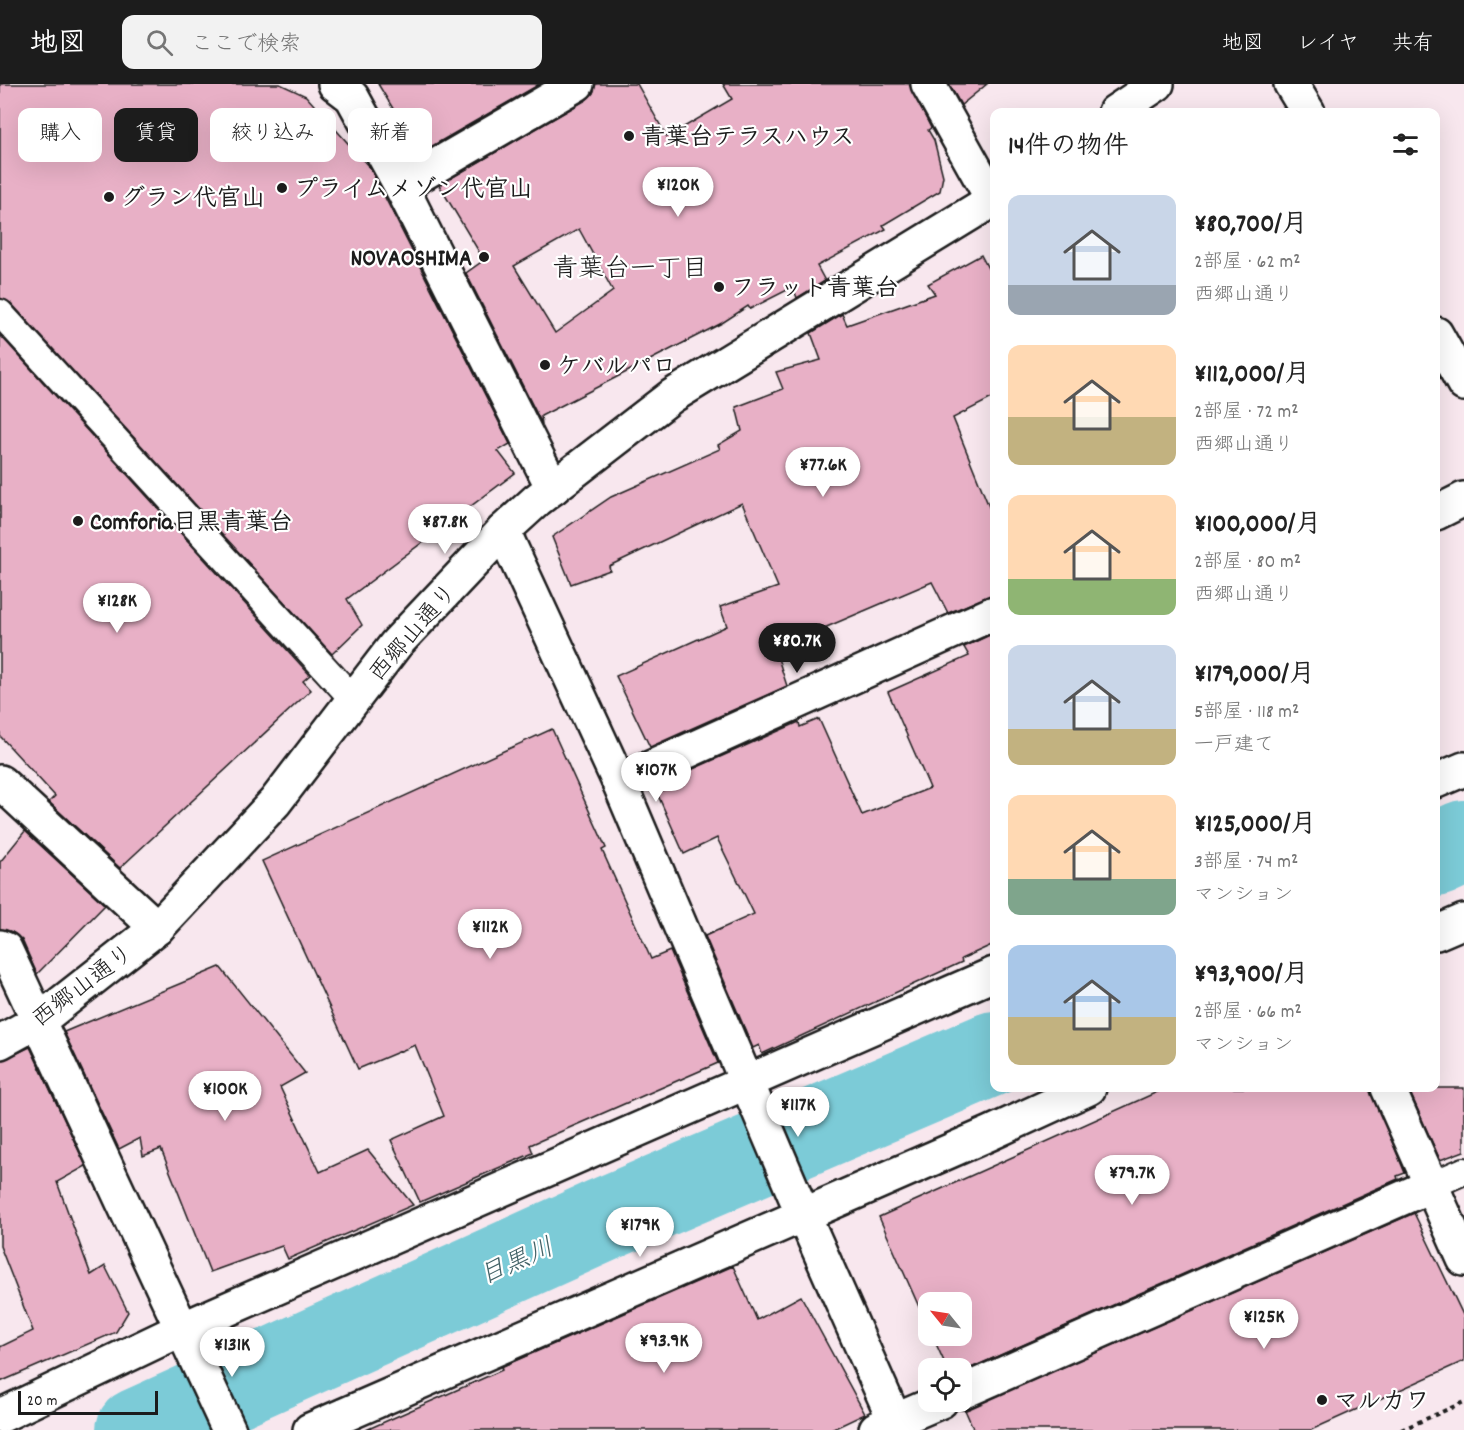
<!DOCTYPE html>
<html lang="ja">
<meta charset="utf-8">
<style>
:root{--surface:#fff;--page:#f2f2f2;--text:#222;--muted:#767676;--accent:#1c1c1c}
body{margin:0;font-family:Dekko,"Klee One",sans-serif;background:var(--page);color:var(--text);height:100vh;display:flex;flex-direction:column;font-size:22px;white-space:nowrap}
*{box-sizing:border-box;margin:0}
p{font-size:20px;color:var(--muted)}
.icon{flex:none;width:33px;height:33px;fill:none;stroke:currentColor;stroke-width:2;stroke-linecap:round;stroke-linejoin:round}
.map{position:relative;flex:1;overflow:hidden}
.drawer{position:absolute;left:990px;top:24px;width:450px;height:984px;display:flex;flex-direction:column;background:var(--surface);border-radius:12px;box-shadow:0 6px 24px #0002}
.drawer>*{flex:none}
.banner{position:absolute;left:18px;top:24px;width:570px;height:54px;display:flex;gap:12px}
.needle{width:39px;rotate:300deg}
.buttons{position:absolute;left:918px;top:1208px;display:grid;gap:12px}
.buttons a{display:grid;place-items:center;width:54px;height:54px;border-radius:12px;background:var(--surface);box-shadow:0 6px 24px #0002;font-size:30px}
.scale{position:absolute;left:18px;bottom:15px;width:140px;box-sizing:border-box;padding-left:6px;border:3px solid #1c1c1c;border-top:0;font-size:16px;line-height:21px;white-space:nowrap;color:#1c1c1c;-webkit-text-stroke:4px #fff;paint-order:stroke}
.price{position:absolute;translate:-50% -51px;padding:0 14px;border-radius:21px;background:#fff;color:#222;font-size:20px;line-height:39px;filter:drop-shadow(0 2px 3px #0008)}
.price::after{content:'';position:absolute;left:50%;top:36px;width:18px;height:14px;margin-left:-9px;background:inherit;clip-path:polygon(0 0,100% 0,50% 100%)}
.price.on{background:var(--accent);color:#fff}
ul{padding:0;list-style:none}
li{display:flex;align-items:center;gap:18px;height:150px;padding:0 18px}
li span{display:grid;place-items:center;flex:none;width:168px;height:120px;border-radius:12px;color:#555}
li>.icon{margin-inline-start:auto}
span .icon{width:72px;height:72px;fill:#fffc;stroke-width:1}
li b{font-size:26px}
h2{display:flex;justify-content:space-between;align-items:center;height:72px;padding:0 18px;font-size:26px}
.pill{padding:0 21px;border-radius:12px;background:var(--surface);box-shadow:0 6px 24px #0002;font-size:21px;line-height:54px}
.pill.on{background:var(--accent);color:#fff}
header{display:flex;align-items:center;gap:36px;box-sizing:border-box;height:84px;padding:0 30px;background:var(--accent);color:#fff}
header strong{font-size:28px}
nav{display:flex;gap:33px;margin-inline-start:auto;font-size:21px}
.search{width:420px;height:54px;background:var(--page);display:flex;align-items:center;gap:15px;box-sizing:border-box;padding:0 21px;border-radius:12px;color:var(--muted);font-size:22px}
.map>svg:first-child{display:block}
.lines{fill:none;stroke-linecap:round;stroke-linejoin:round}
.river{stroke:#7bcbd7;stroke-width:84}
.building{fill:#e8b0c6;stroke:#1c1c1c;stroke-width:1.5;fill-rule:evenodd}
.service-casing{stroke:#1c1c1c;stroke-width:30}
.minor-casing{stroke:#1c1c1c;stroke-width:38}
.path{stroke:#1c1c1c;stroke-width:4;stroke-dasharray:4.5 4.5;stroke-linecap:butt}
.service{stroke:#fff;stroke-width:26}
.minor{stroke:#fff;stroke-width:33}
.poi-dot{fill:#1c1c1c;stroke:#fff;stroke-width:2}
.labels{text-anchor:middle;stroke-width:4.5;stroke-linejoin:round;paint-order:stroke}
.poi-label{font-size:24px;font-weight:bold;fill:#1c1c1c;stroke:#fff;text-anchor:start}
.street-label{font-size:24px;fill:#1c1c1c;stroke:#fff}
.neighbourhood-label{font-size:26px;fill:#1c1c1c;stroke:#fff}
.water-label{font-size:26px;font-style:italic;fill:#426267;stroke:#fff}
</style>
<header>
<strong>地図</strong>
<div class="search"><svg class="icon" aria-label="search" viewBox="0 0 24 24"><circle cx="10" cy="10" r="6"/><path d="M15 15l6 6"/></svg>ここで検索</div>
<nav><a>地図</a><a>レイヤ</a><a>共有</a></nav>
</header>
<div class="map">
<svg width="1464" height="1346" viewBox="0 0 1464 1346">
<rect width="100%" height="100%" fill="#f8e7ee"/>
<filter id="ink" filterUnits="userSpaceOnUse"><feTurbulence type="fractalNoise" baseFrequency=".0167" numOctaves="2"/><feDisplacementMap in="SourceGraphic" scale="12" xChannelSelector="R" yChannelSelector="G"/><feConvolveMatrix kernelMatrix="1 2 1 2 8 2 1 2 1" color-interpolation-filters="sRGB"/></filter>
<g filter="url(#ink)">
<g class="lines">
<g class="river">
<path d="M1436,771L1464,758"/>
<path d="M138,1346L603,1136L994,969"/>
</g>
</g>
<g class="building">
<path d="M0,0H280L306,12L370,84L510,360L498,367L515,389L347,515L362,541L332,570L11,219L0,214Z"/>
<path d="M378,0H540L420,69Z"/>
<path d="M596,0H637L667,53L732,15L723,0H909L931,44L928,46L934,56L943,92L940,107L883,141L886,145L817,182L825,197L797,214L793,203L750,225L748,222L722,239L541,332L542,340L466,189L484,176L439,101L586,16L593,9ZM579,145L613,207L555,249L514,182Z"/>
<path d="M949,0H987L961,21Z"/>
<path d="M981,171L994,196V313L953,334L994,435V510L948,529L932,498L775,565L787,602L650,663L616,592L727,542L720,523L778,503L742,419L609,482L610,486L571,500L552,453L611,413L720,365L718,361L742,347L736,323L783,305L776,288L821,276L811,249L842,230L847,241L935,210L928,200Z"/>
<path d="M0,251L310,591L303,597L311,606L120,784L49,718L55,712L0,652Z"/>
<path d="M994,549V860L961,875L962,878L762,970L759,961L753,964L705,852L754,830L717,754L684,770L657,709L669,703L666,697L799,638L800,643L819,635L862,731L930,704L888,608L969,572L964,563Z"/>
<path d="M552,645L606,764L602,766L651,875L670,867L718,979L530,1061L533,1069L420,1118L391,1056L444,1032L415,961L358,985L262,777Z"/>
<path d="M25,747L105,821L37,890L22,856L12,848L0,845V778Z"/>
<path d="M220,883L305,989L280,1003L320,1088L368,1066L413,1121L288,1175L282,1162L210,1188L161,1065L143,1072L140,1054L119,1065L64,948Z"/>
<path d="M30,963L86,1082L57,1098L91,1191L105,1182L128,1228L116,1248L0,1298V1263L33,1247L0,1162V977Z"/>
<path d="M1166,1004H1370L1405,1089L1397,1092L1398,1095L962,1288V1284H947L932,1251H962V1218H928V1243L879,1133Z"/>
<path d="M1408,1004H1464V1067L1440,1076Z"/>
<path d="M1414,1129L1464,1233V1277L1311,1346H974L965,1326Z"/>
<path d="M733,1182L757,1236L801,1212L865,1330L831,1346H366L502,1286L501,1283Z"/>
</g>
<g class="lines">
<defs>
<g id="service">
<path d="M0,229L353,615"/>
<path d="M1432,1101L1464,1087"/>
</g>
<g id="minor">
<path d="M335,0L352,13L401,102L553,404"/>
<path d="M928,0L994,118"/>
<path d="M1291,0L1308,28"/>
<path d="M1115,28L1157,0"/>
<path d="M401,102L577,0"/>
<path d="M1436,250L1464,300"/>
<path d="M1436,429L1464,415"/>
<path d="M503,447L619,698L796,1114L899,1346"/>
<path d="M1436,697L1464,685"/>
<path d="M0,698L157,844"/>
<path d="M619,698L994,529"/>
<path d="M1436,849L1464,837"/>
<path d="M0,863L5,865L229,1346"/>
<path d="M0,958L40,936L157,844L275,718L396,560L503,447L537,416L672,312L994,115"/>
<path d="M1388,1004L1464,1175"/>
<path d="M962,1308L1432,1101"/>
<path d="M0,1332L182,1245L994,890"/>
<path d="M876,1345L941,1317"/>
<path d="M310,1346L991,1049L1089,1004"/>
</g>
</defs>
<use href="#service" class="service-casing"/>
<use href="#minor" class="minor-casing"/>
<path class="path" d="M1401,1346L1464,1318"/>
<use href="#service" class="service"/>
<use href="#minor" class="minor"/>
</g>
</g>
<g class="poi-dot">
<circle cx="629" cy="52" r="6"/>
<circle cx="282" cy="104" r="6"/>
<circle cx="109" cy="113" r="6"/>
<circle cx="484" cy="173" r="6"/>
<circle cx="719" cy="203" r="6"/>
<circle cx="545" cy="281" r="6"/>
<circle cx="78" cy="437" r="6"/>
<circle cx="1322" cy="1316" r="6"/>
</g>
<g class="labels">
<g class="poi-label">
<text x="641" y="60">青葉台テラスハウス</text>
<text x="294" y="112">プライムメゾン代官山</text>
<text x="121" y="121">グラン代官山</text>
<text x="472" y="181" text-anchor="end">NOVAOSHIMA</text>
<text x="731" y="211">フラット青葉台</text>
<text x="557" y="289">ケバルパロ</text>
<text x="90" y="445">Comforia目黒青葉台</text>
<text x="1334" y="1324">マルカワ</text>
</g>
<g class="street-label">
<text transform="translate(412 548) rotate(-49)" y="8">西郷山通り</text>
<text transform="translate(82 901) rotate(-37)" y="8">西郷山通り</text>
</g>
<g class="neighbourhood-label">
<text x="630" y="192">青葉台一丁目</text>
</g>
<g class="water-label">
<text transform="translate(516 1176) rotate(-24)" y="9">目黒川</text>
</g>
</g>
</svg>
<div class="buttons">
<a><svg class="needle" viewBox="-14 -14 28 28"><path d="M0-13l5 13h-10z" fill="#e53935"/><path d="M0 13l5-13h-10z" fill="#767676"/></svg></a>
<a><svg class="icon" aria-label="locate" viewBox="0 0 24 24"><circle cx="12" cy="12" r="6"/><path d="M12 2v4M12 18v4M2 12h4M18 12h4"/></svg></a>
</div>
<div class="scale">20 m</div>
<b class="price" style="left:678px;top:134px">¥120K</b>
<b class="price" style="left:823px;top:414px">¥77.6K</b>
<b class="price" style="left:445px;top:471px">¥87.8K</b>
<b class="price" style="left:117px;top:550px">¥128K</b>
<b class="price on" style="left:797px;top:590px">¥80.7K</b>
<b class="price" style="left:656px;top:719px">¥107K</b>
<b class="price" style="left:490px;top:876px">¥112K</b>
<b class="price" style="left:225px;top:1038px">¥100K</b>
<b class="price" style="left:798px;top:1054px">¥117K</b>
<b class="price" style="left:1132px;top:1122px">¥79.7K</b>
<b class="price" style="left:640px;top:1174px">¥179K</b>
<b class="price" style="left:1264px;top:1266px">¥125K</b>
<b class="price" style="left:664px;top:1290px">¥93.9K</b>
<b class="price" style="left:232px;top:1294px">¥131K</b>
<div class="banner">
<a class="pill">購入</a>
<a class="pill on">賃貸</a>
<a class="pill">絞り込み</a>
<a class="pill">新着</a>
</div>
<section class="drawer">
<h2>14件の物件<svg class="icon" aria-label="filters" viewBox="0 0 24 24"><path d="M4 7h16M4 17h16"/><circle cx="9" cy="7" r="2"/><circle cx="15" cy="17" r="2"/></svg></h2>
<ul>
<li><span style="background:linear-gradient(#c9d6e8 75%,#9aa5b1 0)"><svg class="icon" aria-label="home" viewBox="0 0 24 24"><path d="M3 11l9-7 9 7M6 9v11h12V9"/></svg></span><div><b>¥80,700/月</b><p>2部屋 · 62 m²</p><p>西郷山通り</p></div></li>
<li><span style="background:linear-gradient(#ffd9b3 60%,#c2b280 0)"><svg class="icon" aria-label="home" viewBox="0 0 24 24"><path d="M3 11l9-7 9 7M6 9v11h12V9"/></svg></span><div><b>¥112,000/月</b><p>2部屋 · 72 m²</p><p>西郷山通り</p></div></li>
<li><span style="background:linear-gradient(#ffd9b3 70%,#8fb573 0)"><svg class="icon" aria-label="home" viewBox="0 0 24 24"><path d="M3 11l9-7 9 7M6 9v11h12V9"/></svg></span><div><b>¥100,000/月</b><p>2部屋 · 80 m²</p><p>西郷山通り</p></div></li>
<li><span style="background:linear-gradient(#c9d6e8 70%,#c2b280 0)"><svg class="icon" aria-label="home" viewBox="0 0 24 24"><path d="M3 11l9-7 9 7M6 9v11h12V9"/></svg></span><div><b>¥179,000/月</b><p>5部屋 · 118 m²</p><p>一戸建て</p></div></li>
<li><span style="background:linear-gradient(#ffd9b3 70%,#7fa58c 0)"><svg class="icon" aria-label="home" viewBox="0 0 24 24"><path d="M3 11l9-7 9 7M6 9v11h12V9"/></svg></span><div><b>¥125,000/月</b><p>3部屋 · 74 m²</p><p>マンション</p></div></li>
<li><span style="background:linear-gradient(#a9c7e8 60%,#c2b280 0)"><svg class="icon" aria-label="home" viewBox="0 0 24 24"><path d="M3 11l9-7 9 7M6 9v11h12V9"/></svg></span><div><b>¥93,900/月</b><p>2部屋 · 66 m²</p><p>マンション</p></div></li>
</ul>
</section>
</div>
